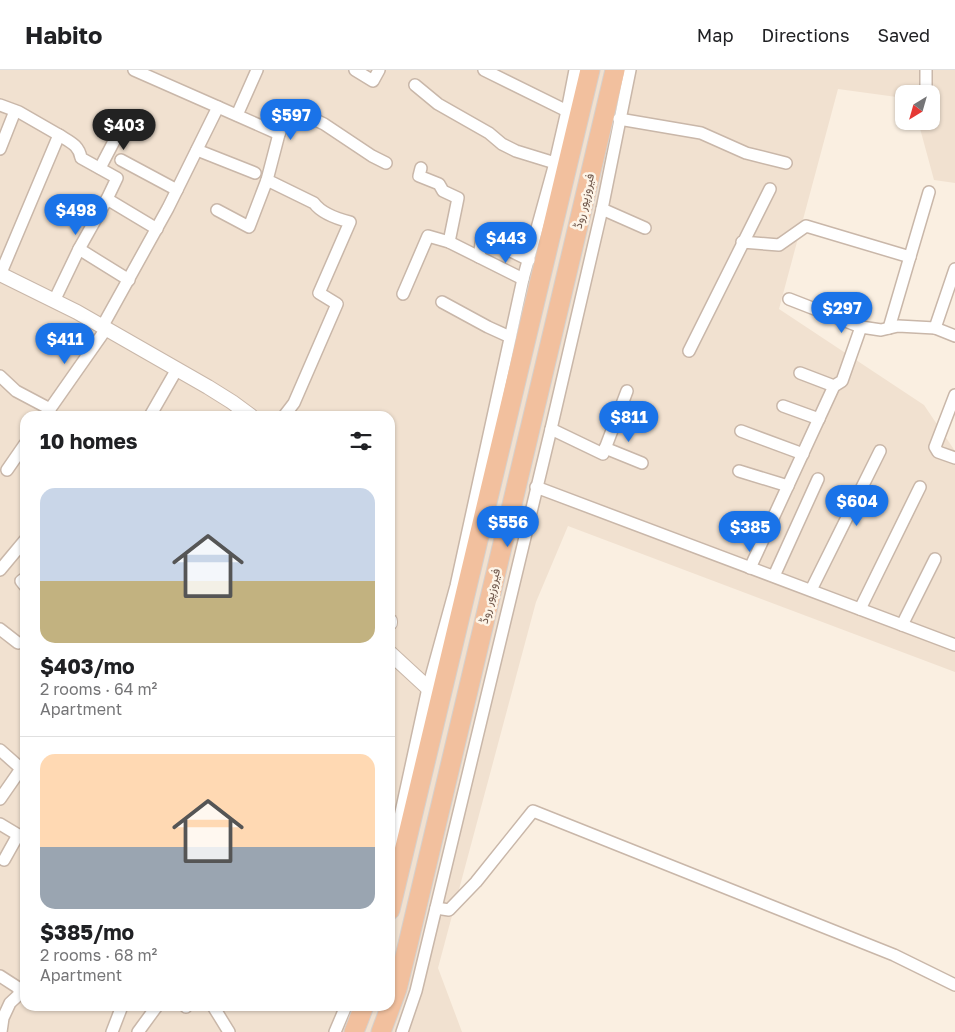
<!DOCTYPE html>
<meta charset="utf-8">
<style>
:root{--surface:#fff;--page:#f2f2f2;--text:#202124;--muted:#757577;--line:#e0e0e0;--accent:#1a73e8}
body{margin:0;font-family:"Golos Text",Vazirmatn,sans-serif;background:var(--page);color:var(--text);height:100vh;display:flex;flex-direction:column;font-size:19px;white-space:nowrap}
*{box-sizing:border-box;margin:0}
p{font-size:16px;color:var(--muted)}
.icon{flex:none;width:28px;height:28px;fill:none;stroke:currentColor;stroke-width:2;stroke-linecap:round;stroke-linejoin:round}
.map{position:relative;flex:1;overflow:hidden}
.side{position:absolute;left:20px;top:341px;width:375px;height:600px;display:flex;flex-direction:column;background:var(--surface);border-radius:15px;box-shadow:0 1px 4px #0004}
.side>*{flex:none}
.needle{width:32px;rotate:217deg}
.buttons{position:absolute;left:895px;top:15px;display:grid;gap:10px}
.buttons a{display:grid;place-items:center;width:45px;height:45px;border-radius:10px;background:var(--surface);box-shadow:0 1px 4px #0004;font-size:25px}
.price{position:absolute;translate:-50% -42px;padding:0 11px;border-radius:18px;background:var(--accent);color:#fff;font-size:16px;line-height:32px;filter:drop-shadow(0 1px 2px #0008)}
.price::after{content:'';position:absolute;left:50%;top:30px;width:15px;height:11px;margin-left:-8px;background:inherit;clip-path:polygon(0 0,100% 0,50% 100%)}
.price.selected{background:#222;color:#fff}
ul{padding:0;list-style:none}
li{display:grid;align-content:center;gap:10px;height:265px;padding:0 20px}
li+li{border-top:1px solid var(--line)}
li span{display:grid;place-items:center;height:155px;border-radius:15px;color:#555}
li>.icon{margin-inline-start:auto}
span .icon{width:90px;height:90px;fill:#fffc;stroke-width:1}
li b{font-size:21px}
h2{display:flex;justify-content:space-between;align-items:center;height:60px;padding:0 20px;font-size:21px}
header{display:flex;align-items:center;gap:30px;box-sizing:border-box;height:70px;padding:0 25px;background:var(--surface);border-bottom:1px solid var(--line)}
header strong{font-size:24px}
nav{display:flex;gap:28px;margin-inline-start:auto;font-size:18px}
.map>svg:first-child{display:block}
.residential{fill:#f1e1d0;fill-rule:evenodd}
.lines{fill:none;stroke-linecap:round;stroke-linejoin:round}
.minor-casing{stroke:#c9b7a9;stroke-width:14}
.tertiary-casing{stroke:#c9b7a9;stroke-width:16}
.trunk-casing{stroke:#d6d0cc;stroke-width:21}
.minor{stroke:#fff;stroke-width:11}
.tertiary{stroke:#fff;stroke-width:14}
.trunk{stroke:#f2c09e;stroke-width:19}
.labels{text-anchor:middle;stroke-width:5;stroke-linejoin:round;paint-order:stroke}
.street-label{font-size:12px;fill:#6e564a;stroke:#fdf4e7}
</style>
<header>
<strong>Habito</strong>
<nav><a>Map</a><a>Directions</a><a>Saved</a></nav>
</header>
<div class="map">
<svg width="955" height="962" viewBox="0 0 955 962">
<rect width="100%" height="100%" fill="#faefe1"/>
<path class="residential" d="M0,0H955V113L934,110L918,51H931V24H904V28L838,19L779,239L924,335L955,381V602L568,456L536,532L438,898L462,962H0ZM25,346H390V936H25Z"/>
<g class="lines">
<defs>
<g id="minor">
<path d="M134,0L218,37"/>
<path d="M355,0L373,11L379,0"/>
<path d="M484,0L567,41"/>
<path d="M415,15L438,34L489,63L502,74L516,81L555,93"/>
<path d="M926,24V0"/>
<path d="M0,35L19,42L59,65L0,205"/>
<path d="M237,45L257,0"/>
<path d="M619,49L701,63L746,83L786,93"/>
<path d="M59,65C70,72 79,75 81,88L117,108L107,129L79,179"/>
<path d="M0,79L15,41"/>
<path d="M197,80L255,103"/>
<path d="M121,90L177,120"/>
<path d="M100,98L124,52"/>
<path d="M421,98L419,106L439,114L443,121L458,128L449,172"/>
<path d="M107,129L157,159"/>
<path d="M602,139L645,158"/>
<path d="M217,140L249,157L267,110"/>
<path d="M742,172L779,175L806,156L910,187"/>
<path d="M479,187L482,167L529,190"/>
<path d="M403,224L428,166L449,172L523,209"/>
<path d="M789,229L861,257L881,260L898,256L935,258L955,266"/>
<path d="M54,231L79,179L129,210"/>
<path d="M442,232L488,257L510,267"/>
<path d="M102,257L168,138L218,37L279,64"/>
<path d="M889,258L929,122"/>
<path d="M935,258L955,199"/>
<path d="M689,281L770,119"/>
<path d="M800,303L834,316"/>
<path d="M0,306L16,321L50,339"/>
<path d="M955,325L935,377L938,382L955,388"/>
<path d="M783,336L819,349"/>
<path d="M45,346L106,259"/>
<path d="M150,346L177,299"/>
<path d="M284,346L294,333L337,234L319,223L350,152C338,149 322,144 314,133L267,110L279,64L290,38L324,54L372,86L386,93"/>
<path d="M551,359L603,384L627,321"/>
<path d="M741,361L803,384"/>
<path d="M605,378L642,393"/>
<path d="M7,400L25,374"/>
<path d="M739,401L788,416"/>
<path d="M536,417L955,575"/>
<path d="M750,498L834,316L842,311L861,257"/>
<path d="M0,500L25,470"/>
<path d="M774,506L818,409"/>
<path d="M25,508L21,511L25,516"/>
<path d="M811,520L880,381"/>
<path d="M860,539L920,417"/>
<path d="M902,555L935,489"/>
<path d="M0,559L18,573"/>
<path d="M0,680L25,702"/>
<path d="M0,729L25,693"/>
<path d="M0,754L25,769"/>
<path d="M4,790L18,765"/>
<path d="M390,793L428,618L456,516L523,209L555,93L567,41L575,0"/>
<path d="M436,838L449,840L476,812L533,741L894,885L955,915"/>
<path d="M0,906L17,917L21,923"/>
<path d="M185,936L186,937"/>
<path d="M213,936L229,962"/>
<path d="M1,962L3,948L10,933L25,919"/>
<path d="M112,962L122,936"/>
<path d="M138,962L157,936"/>
<path d="M335,962L346,936"/>
<path d="M402,962L416,921L551,359L602,139L630,0"/>
</g>
<g id="tertiary">
<path d="M0,204L77,242L208,317L232,332L251,346"/>
<path d="M390,551V553"/>
<path d="M390,583L428,618"/>
</g>
<g id="trunk">
<path d="M390,840L590,0"/>
<path d="M354,962L364,936"/>
<path d="M381,962L397,919L408,874L615,0"/>
</g>
</defs>
<use href="#minor" class="minor-casing"/>
<use href="#tertiary" class="tertiary-casing"/>
<use href="#trunk" class="trunk-casing"/>
<use href="#minor" class="minor"/>
<use href="#tertiary" class="tertiary"/>
<use href="#trunk" class="trunk"/>
</g>
<g class="labels">
<g class="street-label">
<text transform="translate(584 131) rotate(-77)" y="4">فیروزپور روڈ</text>
<text transform="translate(490 526) rotate(-77)" y="4">فیروزپور روڈ</text>
</g>
</g>
</svg>
<div class="buttons">
<a><svg class="needle" viewBox="-14 -14 28 28"><path d="M0-13l5 13h-10z" fill="#e53935"/><path d="M0 13l5-13h-10z" fill="#757577"/></svg></a>
</div>
<b class="price" style="left:291px;top:71px">$597</b>
<b class="price selected" style="left:124px;top:81px">$403</b>
<b class="price" style="left:76px;top:166px">$498</b>
<b class="price" style="left:506px;top:194px">$443</b>
<b class="price" style="left:842px;top:264px">$297</b>
<b class="price" style="left:65px;top:295px">$411</b>
<b class="price" style="left:629px;top:373px">$811</b>
<b class="price" style="left:857px;top:457px">$604</b>
<b class="price" style="left:508px;top:478px">$556</b>
<b class="price" style="left:750px;top:483px">$385</b>
<section class="side">
<h2>10 homes<svg class="icon" aria-label="filters" viewBox="0 0 24 24"><path d="M4 7h16M4 17h16"/><circle cx="9" cy="7" r="2"/><circle cx="15" cy="17" r="2"/></svg></h2>
<ul>
<li><span style="background:linear-gradient(#c9d6e8 60%,#c2b280 0)"><svg class="icon" aria-label="home" viewBox="0 0 24 24"><path d="M3 11l9-7 9 7M6 9v11h12V9"/></svg></span><div><b>$403/mo</b><p>2 rooms · 64 m²</p><p>Apartment</p></div></li>
<li><span style="background:linear-gradient(#ffd9b3 60%,#9aa5b1 0)"><svg class="icon" aria-label="home" viewBox="0 0 24 24"><path d="M3 11l9-7 9 7M6 9v11h12V9"/></svg></span><div><b>$385/mo</b><p>2 rooms · 68 m²</p><p>Apartment</p></div></li>
</ul>
</section>
</div>
